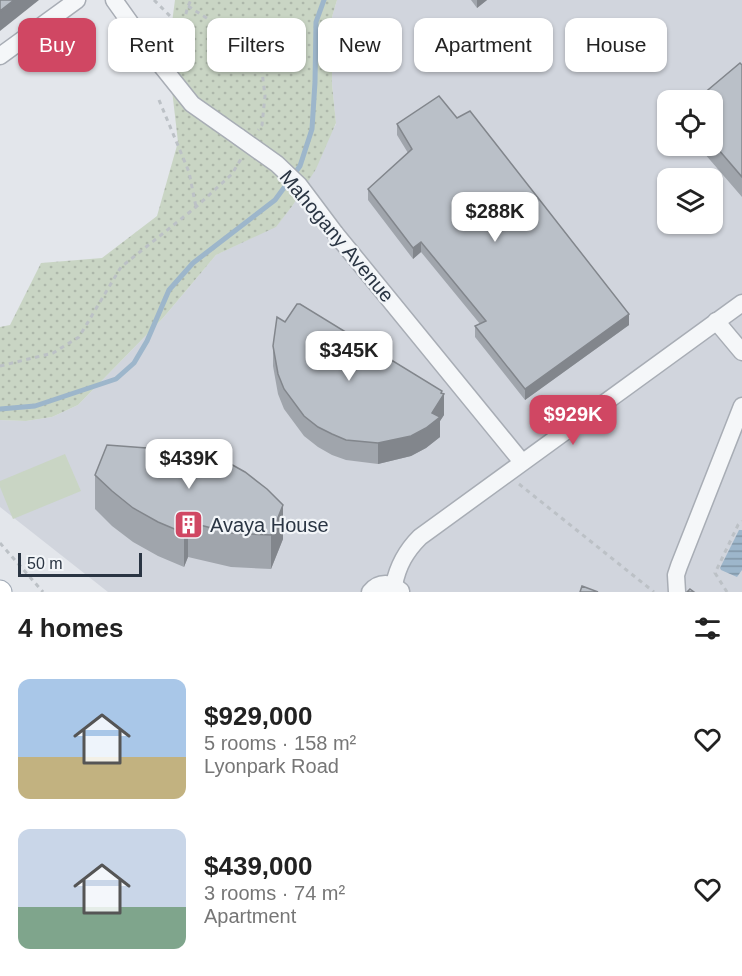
<!DOCTYPE html>
<meta charset="utf-8">
<style>
:root{--surface:#fff;--page:#f2f2f2;--text:#222;--muted:#767676;--accent:#d04763}
body{margin:0;font-family:Helvetica,sans-serif;background:var(--page);color:var(--text);height:100vh;display:flex;flex-direction:column;font-size:22px;white-space:nowrap}
*{box-sizing:border-box;margin:0}
p{font-size:20px;color:var(--muted)}
.icon{flex:none;width:33px;height:33px;fill:none;stroke:currentColor;stroke-width:2;stroke-linecap:round;stroke-linejoin:round}
.map{position:relative;height:592px;overflow:hidden}
.side{display:flex;flex-direction:column;background:var(--surface);flex:1}
.side>*{flex:none}
.banner{position:absolute;left:18px;top:18px;width:706px;height:54px;display:flex;gap:12px}
.tools{position:absolute;left:657px;top:90px;display:grid;gap:12px}
.tools a{display:grid;place-items:center;width:66px;height:66px;border-radius:12px;background:var(--surface);box-shadow:0 2px 4px #0004;font-size:30px}
.scale{position:absolute;left:18px;bottom:15px;width:124px;box-sizing:border-box;padding-left:6px;border:3px solid #2a3543;border-top:0;font-size:16px;line-height:21px;white-space:nowrap;color:#2a3543;-webkit-text-stroke:4px #f2f5f8;paint-order:stroke}
.price{position:absolute;translate:-50% -51px;padding:0 14px;border-radius:12px;background:#fff;color:#222;font-size:20px;line-height:39px;filter:drop-shadow(0 2px 3px #0008)}
.price::after{content:'';position:absolute;left:50%;top:36px;width:18px;height:14px;margin-left:-9px;background:inherit;clip-path:polygon(0 0,100% 0,50% 100%)}
.price.current{background:var(--accent);color:#fff}
ul{padding:0;list-style:none}
li{display:flex;align-items:center;gap:18px;height:150px;padding:0 18px}
li span{display:grid;place-items:center;flex:none;width:168px;height:120px;border-radius:12px;color:#555}
li>.icon{margin-inline-start:auto}
span .icon{width:72px;height:72px;fill:#fffc;stroke-width:1}
li b{font-size:26px}
h2{display:flex;justify-content:space-between;align-items:center;height:72px;padding:0 18px;font-size:26px}
.tag{padding:0 21px;border-radius:12px;background:var(--surface);box-shadow:0 2px 4px #0004;font-size:21px;line-height:54px}
.tag.current{background:var(--accent);color:#fff}
.map>svg:first-child{display:block}
.built{fill:#d1d5dd;fill-rule:evenodd}
.grass{fill:#c9d5c4}
.park{fill:url(#park-dots)}
.water{fill:url(#water-rules)}
.lines{fill:none;stroke-linecap:round;stroke-linejoin:round}
.stream{stroke:#9db6cb;stroke-width:5}
.minor-casing{stroke:#a8adb5;stroke-width:19}
.major-casing{stroke:#a2abb7;stroke-width:23}
.path{stroke:#bcc1c6;stroke-width:3;stroke-dasharray:4.5 4.5;stroke-linecap:butt}
.minor{stroke:#f5f7f9;stroke-width:16}
.major{stroke:#fff;stroke-width:21}
.minor-bridge-casing{stroke:#a8adb5;stroke-width:19;stroke-linecap:butt}
.minor-bridge{stroke:#f5f7f9;stroke-width:16}
.wall{fill:#a0a5ac}
.shaded-wall{fill:#82868c}
.building{fill:#bac0c8;stroke:#82868c;stroke-width:1.5}
.labels{text-anchor:middle;stroke-width:4.5;stroke-linejoin:round;paint-order:stroke}
.street-label{font-size:20px;fill:#2a3543;stroke:#f2f5f8}
.poi-label{font-size:20px;fill:#2a3543;stroke:#f2f5f8;text-anchor:start}
</style>
<div class="map">
<svg width="742" height="592" viewBox="0 0 742 592">
<defs>
<pattern id="park-dots" width="8" height="8" patternUnits="userSpaceOnUse" patternTransform="scale(1.5)"><rect width="8" height="8" fill="#c9d5c4"/><path d="M2 2h.1M6 6h.1" fill="none" stroke="#adb7aa" stroke-width="1.8" stroke-linecap="round"/></pattern>
<pattern id="water-rules" width="6" height="5" patternUnits="userSpaceOnUse" patternTransform="scale(1.5)"><rect width="6" height="5" fill="#9db6cb"/><path d="M0 2.5h6" fill="none" stroke="#8095a6"/></pattern>
</defs>
<rect width="100%" height="100%" fill="#e3e6eb"/>
<path class="built" d="M337,0H742V592H108L0,507V420L26,421L52,417L78,405L163,318L216,255L276,226L293,205L336,124L332,84V17ZM668,100H712V146H668ZM668,178H712V224H668Z"/>
<path class="grass" d="M65,454L81,491L13,519L0,487V481Z"/>
<path class="park" d="M175,0H337L332,17V84L336,123L316,169L293,205L276,227L216,255L163,318L78,405L52,417L26,421L0,420V327L10,325L41,263L102,258L157,216L178,142L172,90L171,30Z"/>
<path class="water" d="M739,530H742V570L737,577L721,570L720,568Z"/>
<g class="lines">
<path class="stream" d="M0,409L35,406L116,379L134,363L147,341L169,290L193,263L275,200L300,166L312,129L315,82L316,22L324,0"/>
<defs>
<g id="minor">
<path d="M114,0L156,59L192,104L239,137"/>
<path d="M0,56L77,0"/>
<path d="M335,233L522,462"/>
<path d="M716,321L742,352"/>
<path d="M394,585C398,565 406,551 420,537L742,303"/>
<path d="M370,592C379,581 391,582 401,591"/>
<path d="M677,592L676,575L679,566L742,406"/>
</g>
<path id="major" d="M0,591L1,592"/>
</defs>
<use href="#minor" class="minor-casing"/>
<use href="#major" class="major-casing"/>
<g class="path">
<path d="M154,0L182,28L188,6L191,0"/>
<path d="M188,6L251,47L261,63L265,96L262,125L258,130"/>
<path d="M159,100L189,172L196,207"/>
<path d="M0,366L53,353L79,337L121,267L196,207L232,174L241,159"/>
<path d="M519,484L654,592"/>
<path d="M0,543L43,592"/>
<path d="M727,592L715,573L738,525L742,521"/>
</g>
<use href="#minor" class="minor"/>
<use href="#major" class="major"/>
<defs>
<path id="minor-bridge" d="M239,137L277,164L299,185L335,233"/>
</defs>
<use href="#minor-bridge" class="minor-bridge-casing"/>
<use href="#minor-bridge" class="minor-bridge"/>
</g>
<g class="wall">
<path d="M471,0H487L477,8Z"/>
<path d="M742,65V197L698,146H712V100Z"/>
<path d="M397,124L629,325L525,400L475,337V326L480,324L421,252L413,259L368,200V189L408,153L397,135Z"/>
<path d="M285,322L442,394L444,415L440,421V437L426,448L411,456L378,464L346,460L332,455L318,447L304,436L284,409L278,394L273,366V346Z"/>
<path d="M191,458L283,539L271,569L231,567L188,557L184,567L158,556L133,542L112,526L95,509V475Z"/>
</g>
<g class="shaded-wall">
<path d="M14,0H39L0,31V11Z"/>
<path d="M477,0H487L477,8Z"/>
<path d="M421,242V252L413,259V248Z"/>
<path d="M629,314V325L525,400V389Z"/>
<path d="M442,391V397L444,394V415L440,421V437L426,448L411,456L378,464V443L432,413Z"/>
<path d="M283,505V539L271,569V535Z"/>
<path d="M188,522V557L184,567V533Z"/>
</g>
<g class="building">
<path d="M0,0H14L0,11Z"/>
<path d="M740,63L742,65V177L712,142V100H696Z"/>
<path d="M439,96L457,118L470,111L629,314L525,389L475,326L486,321L421,242L413,248L368,189L412,149L397,124Z"/>
<path d="M297,304H300L442,391L441,393L444,394L432,413L440,417L426,428L411,436L378,443L346,440L332,434L318,427L304,416L284,389L278,374L273,346L277,317L285,322Z"/>
<path d="M107,445L147,448L191,458L195,448L220,458L245,472L267,489L283,505L271,535L231,533L188,522L184,533L158,522L133,508L112,491L95,475Z"/>
<path d="M582,586L598,592H580Z"/>
<path d="M690,589L694,592H687Z"/>
</g>
<defs>
<symbol id="building-square" viewBox="-11 -11 22 22"><rect x="-9" y="-9" width="18" height="18" rx="4" fill="#d04763" stroke="#f2f5f8"/><path d="M-4-6H4V6H1V3H-1V6H-4ZM-2.5-4.3h1.7v1.8h-1.7ZM.8-4.3h1.7v1.8H.8ZM-2.5-1h1.7V.8h-1.7ZM.8-1h1.7V.8H.8Z" fill="#fff"/></symbol>
</defs>
<g fill-rule="evenodd">
<use href="#building-square" x="172" y="508" width="33" height="33"/>
</g>
<g class="labels">
<g class="street-label">
<text transform="translate(337 236) rotate(50)" y="7">Mahogany Avenue</text>
</g>
<g class="poi-label">
<text x="210" y="532">Avaya House</text>
</g>
</g>
</svg>
<div class="tools">
<a><svg class="icon" aria-label="locate" viewBox="0 0 24 24"><circle cx="12" cy="12" r="6"/><path d="M12 2v4M12 18v4M2 12h4M18 12h4"/></svg></a>
<a><svg class="icon" aria-label="layers" viewBox="0 0 24 24"><path d="M12 4l9 5-9 5-9-5zM3 14l9 5 9-5"/></svg></a>
</div>
<div class="scale">50 m</div>
<b class="price" style="left:495px;top:243px">$288K</b>
<b class="price" style="left:349px;top:382px">$345K</b>
<b class="price current" style="left:573px;top:446px">$929K</b>
<b class="price" style="left:189px;top:490px">$439K</b>
<div class="banner">
<a class="tag current">Buy</a>
<a class="tag">Rent</a>
<a class="tag">Filters</a>
<a class="tag">New</a>
<a class="tag">Apartment</a>
<a class="tag">House</a>
</div>
</div>
<section class="side">
<h2>4 homes<svg class="icon" aria-label="filters" viewBox="0 0 24 24"><path d="M4 7h16M4 17h16"/><circle cx="9" cy="7" r="2"/><circle cx="15" cy="17" r="2"/></svg></h2>
<ul>
<li><span style="background:linear-gradient(#a9c7e8 65%,#c2b280 0)"><svg class="icon" aria-label="home" viewBox="0 0 24 24"><path d="M3 11l9-7 9 7M6 9v11h12V9"/></svg></span><div><b>$929,000</b><p>5 rooms · 158 m²</p><p>Lyonpark Road</p></div><svg class="icon" aria-label="heart" viewBox="0 0 24 24"><path d="M12 20l-8-8c-3-5 5-10 8-4 3-6 11-1 8 4z"/></svg></li>
<li><span style="background:linear-gradient(#c9d6e8 65%,#7fa58c 0)"><svg class="icon" aria-label="home" viewBox="0 0 24 24"><path d="M3 11l9-7 9 7M6 9v11h12V9"/></svg></span><div><b>$439,000</b><p>3 rooms · 74 m²</p><p>Apartment</p></div><svg class="icon" aria-label="heart" viewBox="0 0 24 24"><path d="M12 20l-8-8c-3-5 5-10 8-4 3-6 11-1 8 4z"/></svg></li>
</ul>
</section>
